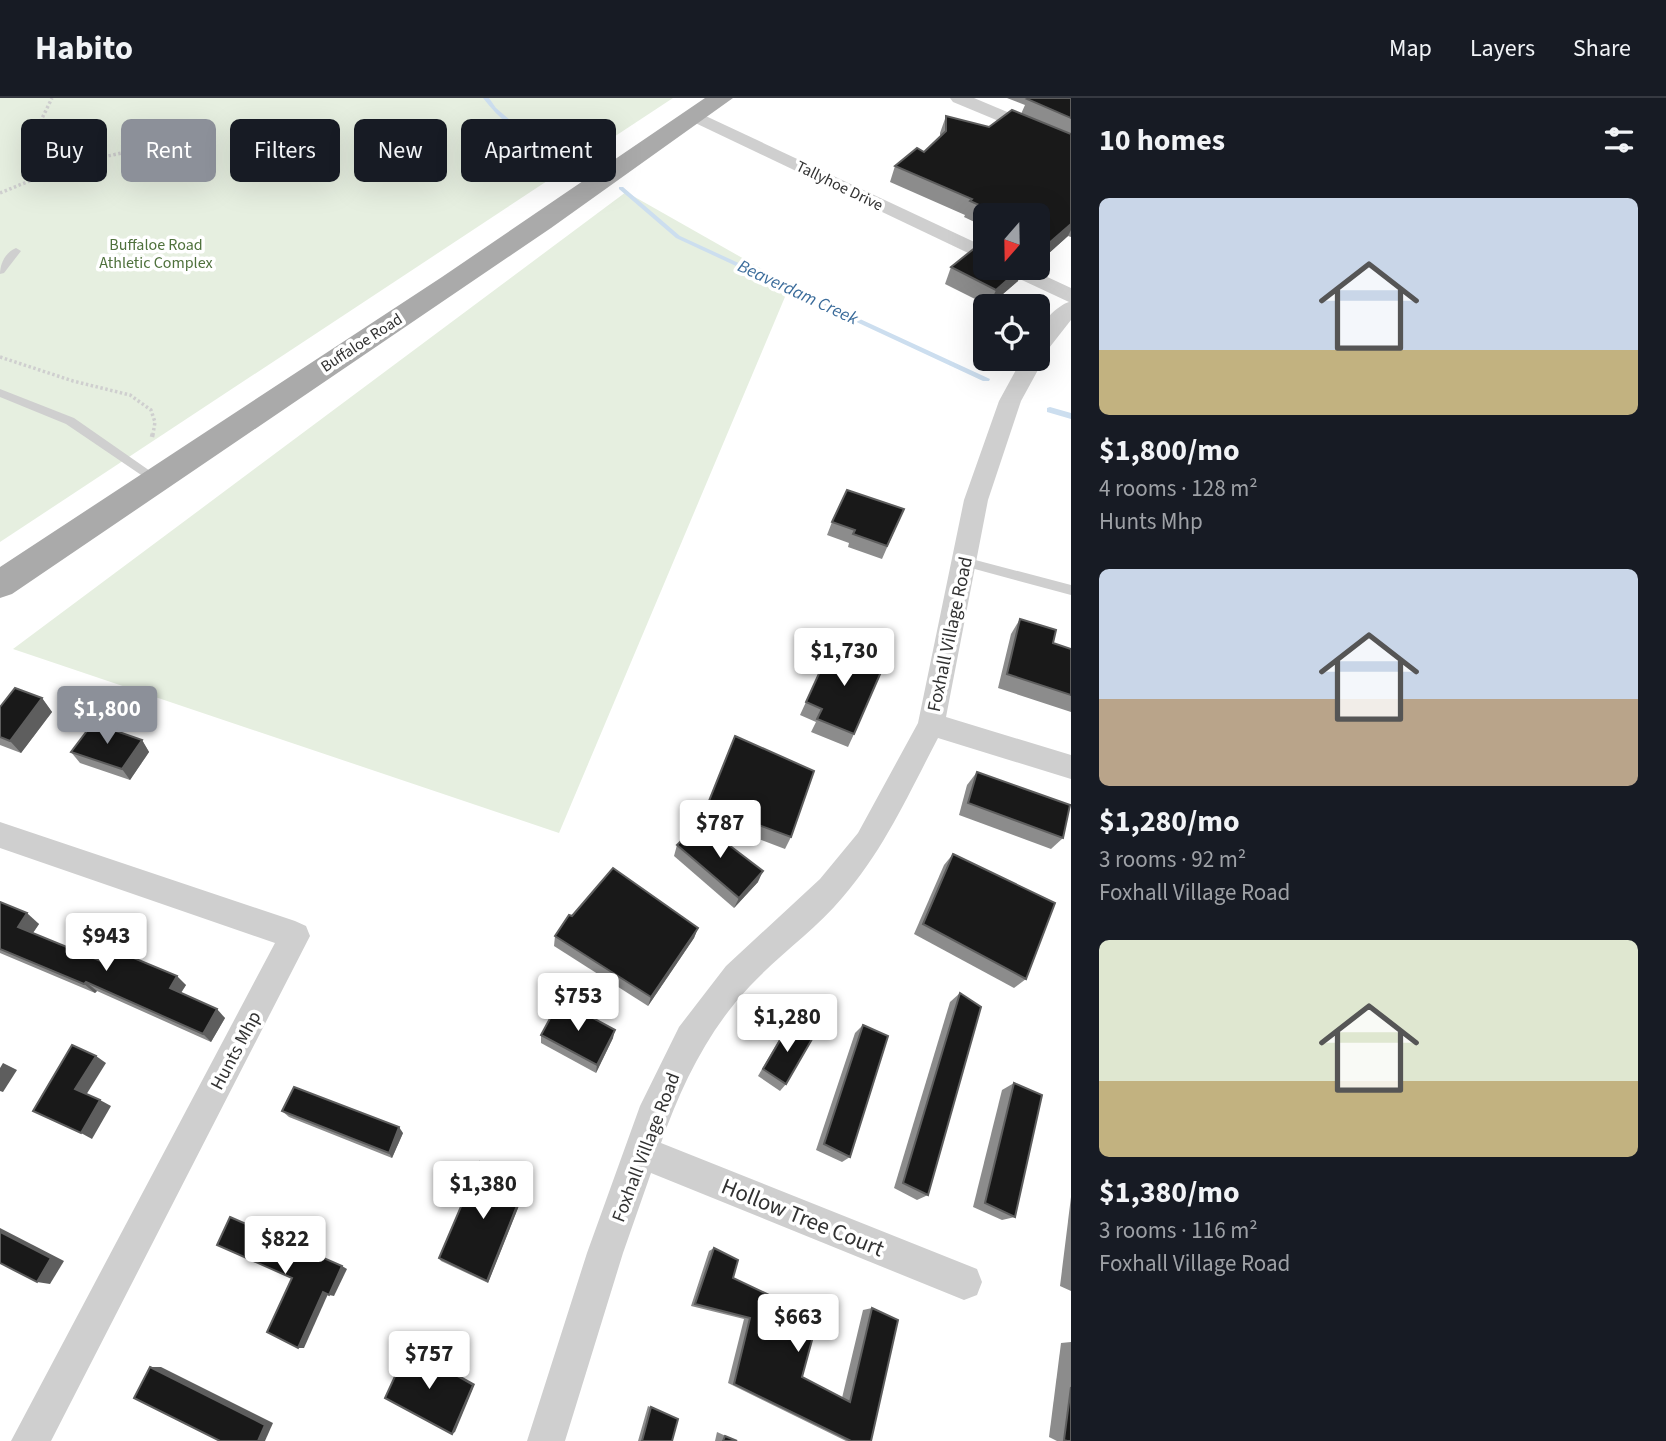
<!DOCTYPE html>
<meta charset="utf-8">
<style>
:root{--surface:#171b24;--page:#242831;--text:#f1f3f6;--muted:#9ea1a6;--line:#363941;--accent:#8c9099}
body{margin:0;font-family:"Source Sans 3",sans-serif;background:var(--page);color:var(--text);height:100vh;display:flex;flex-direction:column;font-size:26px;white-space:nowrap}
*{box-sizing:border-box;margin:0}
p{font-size:23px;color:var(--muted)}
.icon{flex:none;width:38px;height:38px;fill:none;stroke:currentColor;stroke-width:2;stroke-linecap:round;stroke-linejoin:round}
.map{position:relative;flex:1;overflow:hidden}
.panel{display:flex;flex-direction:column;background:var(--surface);width:595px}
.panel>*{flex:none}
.top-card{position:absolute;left:21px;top:21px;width:665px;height:63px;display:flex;gap:14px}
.needle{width:46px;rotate:200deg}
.controls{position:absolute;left:973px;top:105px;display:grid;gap:14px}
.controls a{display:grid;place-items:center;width:77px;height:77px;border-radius:10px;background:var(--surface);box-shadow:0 7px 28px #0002;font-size:35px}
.price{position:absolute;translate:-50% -60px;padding:0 16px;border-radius:7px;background:#fff;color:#222;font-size:23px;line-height:46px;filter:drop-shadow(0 2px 4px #0008)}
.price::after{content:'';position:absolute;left:50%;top:42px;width:21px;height:16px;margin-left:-10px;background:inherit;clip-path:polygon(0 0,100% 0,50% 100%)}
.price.active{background:var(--accent);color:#fff}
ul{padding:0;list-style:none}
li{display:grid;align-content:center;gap:14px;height:371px;padding:0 28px}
li span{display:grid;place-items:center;height:217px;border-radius:10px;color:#555}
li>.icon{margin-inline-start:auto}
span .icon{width:126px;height:126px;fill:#fffc;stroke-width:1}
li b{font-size:30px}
h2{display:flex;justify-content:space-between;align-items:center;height:84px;padding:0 28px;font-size:30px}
.chip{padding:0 24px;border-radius:10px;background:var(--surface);box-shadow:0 7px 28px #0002;font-size:24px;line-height:63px}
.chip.active{background:var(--accent);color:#fff}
header{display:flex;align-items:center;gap:42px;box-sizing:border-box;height:98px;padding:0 35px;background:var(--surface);border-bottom:2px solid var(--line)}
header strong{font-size:33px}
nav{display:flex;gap:38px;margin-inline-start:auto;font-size:24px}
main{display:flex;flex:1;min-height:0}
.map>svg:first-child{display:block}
.green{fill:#e6efe0}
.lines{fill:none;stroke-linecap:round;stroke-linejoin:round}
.stream{fill:#ccdeef;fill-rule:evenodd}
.path-far1{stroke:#cfcfcf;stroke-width:3.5;stroke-dasharray:2.5 2.5;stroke-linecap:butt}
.path{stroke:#cfcfcf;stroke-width:4.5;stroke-dasharray:3.5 3.5;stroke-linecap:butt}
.service{fill:#cfcfcf;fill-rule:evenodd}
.minor{fill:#cfcfcf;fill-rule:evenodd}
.primary{fill:#aaa;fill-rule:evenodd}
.wall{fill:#8c8c8c}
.shaded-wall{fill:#5e5e5e}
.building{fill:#191919;stroke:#5e5e5e;stroke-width:2}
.labels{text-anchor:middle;stroke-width:7;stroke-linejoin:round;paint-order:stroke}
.far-street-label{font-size:16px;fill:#323232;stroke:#fff}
.far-park-label{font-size:16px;fill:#4f713c;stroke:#fff}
.far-water-label{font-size:18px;font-style:italic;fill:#3a6b9a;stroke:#fff}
.street-label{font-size:19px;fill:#323232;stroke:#fff}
.near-street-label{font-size:23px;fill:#323232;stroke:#fff}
</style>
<header>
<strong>Habito</strong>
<nav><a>Map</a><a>Layers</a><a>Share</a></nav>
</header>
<main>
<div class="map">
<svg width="1071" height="1343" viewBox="0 0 1071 1343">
<rect width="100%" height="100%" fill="#fff"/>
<g class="green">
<path d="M0,0H673L0,444Z"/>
<path d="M626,94L790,187L559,735L13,551Z"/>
</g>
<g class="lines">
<g class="stream">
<path d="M483,0H489L496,10L518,29L545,45L584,63L581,65C543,53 507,32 483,0Z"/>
<path d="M619,89H623L680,138L990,281L989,283H983L676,140L619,91Z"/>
<path d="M1050,309L1071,315V321L1047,314V310Z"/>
</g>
<g class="path-far1">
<path d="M30,67L23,59L52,0"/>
<path d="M29,81L24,72L30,67L39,66L46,74"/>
<path d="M0,95L71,66L145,50"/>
<path d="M0,259L73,283L130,297L151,312L155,324L153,336"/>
</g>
<path class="path" d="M152,339L153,334"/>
<g class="service">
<path d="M16,150L21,153L4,175L0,176C0,165 6,154 16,150Z"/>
<path d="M0,291L74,320L163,382L157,386L153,385L66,326L0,299Z"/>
<path d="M964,459L1071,487V497L960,467L958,464Z"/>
</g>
<g class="minor">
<path d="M950,0H974L1071,41V53L953,4Z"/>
<path d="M695,13L985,149V163L689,22L686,18L689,14Z"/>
<path d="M1002,170H1028L1071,190V222L1042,259L1044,261L1021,303L988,402L946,619L1071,657V681L938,640C909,695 884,752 842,800C815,832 779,857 750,888C708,932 681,988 661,1045L977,1171L982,1184L977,1197L964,1202L651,1075L623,1155L565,1343H527L587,1155L640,1008L679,929L726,868L820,781L858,735L918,625L964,402L999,303L1022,261H1038C1038,253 1037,245 1038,237C1039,226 1058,207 1069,204L1005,174Z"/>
<path d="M0,724L295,823L306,828L310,838L51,1343H11L275,845L0,750Z"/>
</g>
<path class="primary" d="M705,0H733L551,130L12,496L0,500V469L442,179Z"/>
</g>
<g class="wall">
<path d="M1007,0H1071V139L1068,138L1038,165V117H985V129L964,119L965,117L890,84L895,68L924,54L940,39V35L946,18L989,29L1021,16L1025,7Z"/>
<path d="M951,169L1018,183L989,208L945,186Z"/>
<path d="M904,411L882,461L848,449L849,445L827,437L832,424Z"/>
<path d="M1020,521L1053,545L1071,551V614L998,590L1011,536Z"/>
<path d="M832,547L854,636L848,649L811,634L816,624L800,617Z"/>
<path d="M42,600L52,614L21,655L0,647V609Z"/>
<path d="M142,642L149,654L130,682L80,665L71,654Z"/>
<path d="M977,674L1063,740L1051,751L959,717L967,687Z"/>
<path d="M707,708L791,739L785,751L703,720Z"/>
<path d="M677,747L758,784L734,810L674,758Z"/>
<path d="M953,756L1026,881L1014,890L914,836L944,767Z"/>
<path d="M0,804L39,826L33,835L108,866L186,887L181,895L225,920L211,944L97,893L95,895L0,855Z"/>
<path d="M572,818L698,830L694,840L648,908L554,848L555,838Z"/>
<path d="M960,895L928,1097L917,1102L894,1090L950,904Z"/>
<path d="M789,927L786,986L780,993L758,978L783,935Z"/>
<path d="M863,927L850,1059L842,1064L816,1052L855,935Z"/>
<path d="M541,937L613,940L596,975L541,945Z"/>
<path d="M1014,985L1015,1119L1002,1122L973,1109L1002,992Z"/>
<path d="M282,1013L403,1035L392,1060L289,1019Z"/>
<path d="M526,1090L488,1185L441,1163L439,1160Z"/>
<path d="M1071,1099V1193L1060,1188Z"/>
<path d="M714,1150L733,1180L802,1279L842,1300L863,1212L872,1210L871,1343H846L728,1285L744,1221L691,1208L709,1153Z"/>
<path d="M1071,1244V1343H1057L1049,1339L1061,1245Z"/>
<path d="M648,1308L678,1321L672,1343H638Z"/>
<path d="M717,1334L737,1343H715Z"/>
</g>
<g class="shaded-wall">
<path d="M1071,126V132L1068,138L1038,165V158L1040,153Z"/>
<path d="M1021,170H1023L1018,183L989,208L996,192Z"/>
<path d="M42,600L52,614L21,655L10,643Z"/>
<path d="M142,642L149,654L130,682L122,671Z"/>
<path d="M763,773L758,784L734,810L739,800Z"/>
<path d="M27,815L39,826L30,839L18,829Z"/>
<path d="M698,830L694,840L648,908L651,899Z"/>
<path d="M177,878L186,887L178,899L170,890Z"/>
<path d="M86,884L97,893L95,895L84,886Z"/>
<path d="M217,911L225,920L211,944L203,936Z"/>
<path d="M615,932L613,940L596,975L597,967Z"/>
<path d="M96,958L106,965L86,997L75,991Z"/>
<path d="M3,965L17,972L3,994L0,993V970Z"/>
<path d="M100,1002L111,1008L92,1041L81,1035Z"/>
<path d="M399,1029L403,1035L392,1060L389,1055Z"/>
<path d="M526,1085V1090L488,1185L487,1183Z"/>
<path d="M0,1130L64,1163L50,1186L37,1184L0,1134Z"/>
<path d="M342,1168L347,1171L334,1198L329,1197Z"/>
<path d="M323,1194L328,1196L304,1250H298Z"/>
<path d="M408,1250H411L475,1286L455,1334L452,1336Z"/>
<path d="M150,1269H161L273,1325L265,1343H258Z"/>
</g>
<g class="building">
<path d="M1029,0H1071V20L1027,1Z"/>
<path d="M1012,12L1071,36V126L1040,153H1038V117H1001L970,103L972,101L895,68L917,50L924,54L946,33V18L989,29Z"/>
<path d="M981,145L985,146V170H1021L996,192L951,169Z"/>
<path d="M847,392L904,411L887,448L853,436L855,432L832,424Z"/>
<path d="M1020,521L1056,532L1053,545L1071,551V597L1007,576Z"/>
<path d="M832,547L884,567L854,636L817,621L822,611L806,604Z"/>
<path d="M15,590L42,600L10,643L0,639V609Z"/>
<path d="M93,625L142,642L122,671L71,654Z"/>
<path d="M735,638L814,673L791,739L707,708Z"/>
<path d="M977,674L1070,707L1063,740L968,705Z"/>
<path d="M700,725L763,773L739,800L677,747Z"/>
<path d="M953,756L1055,805L1026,881L923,826Z"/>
<path d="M613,770L698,830L651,899L555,838L569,817L572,818Z"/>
<path d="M0,804L27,815L18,829L108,866L117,853L177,878L170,890L217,911L203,936L86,884L84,886L0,851Z"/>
<path d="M960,895L981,909L928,1097L903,1085Z"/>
<path d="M560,902L615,932L597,967L541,937Z"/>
<path d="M789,927L812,941L786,986L763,971Z"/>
<path d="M863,927L888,938L850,1059L824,1046Z"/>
<path d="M72,947L96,958L75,991L100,1002L81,1035L33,1013Z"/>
<path d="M1014,985L1042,997L1015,1119L985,1105Z"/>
<path d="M294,989L399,1029L389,1055L282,1013Z"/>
<path d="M480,1064L526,1085L487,1183L439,1160Z"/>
<path d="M230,1119L342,1168L329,1197L323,1194L298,1250L267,1234L292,1180L217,1147Z"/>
<path d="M0,1134L51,1160L37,1184L0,1165Z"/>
<path d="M714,1150L738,1162L733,1180L818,1220L802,1279L850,1304L872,1210L898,1222L871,1343H851L734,1286L750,1220L695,1206Z"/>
<path d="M408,1250L473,1287L452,1336L385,1300Z"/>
<path d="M150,1269L265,1327L258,1343H220L134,1300Z"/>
<path d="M1071,1289V1343H1067L1064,1342Z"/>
<path d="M651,1309L678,1321L672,1343H642Z"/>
<path d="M725,1338L737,1343H723Z"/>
</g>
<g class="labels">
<g class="far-street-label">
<text transform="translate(840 87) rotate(26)" y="6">Tallyhoe Drive</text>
<text transform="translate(361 244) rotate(-33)" y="6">Buffaloe Road</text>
</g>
<g class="far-park-label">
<text x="156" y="152">Buffaloe Road<tspan x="156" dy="18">Athletic Complex</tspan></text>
</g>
<g class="far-water-label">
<text transform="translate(798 194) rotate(25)" y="6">Beaverdam Creek</text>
</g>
<g class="street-label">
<text transform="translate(949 536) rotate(-78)" y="7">Foxhall Village Road</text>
<text transform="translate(235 952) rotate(-62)" y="7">Hunts Mhp</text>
<text transform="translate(645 1049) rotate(-69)" y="7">Foxhall Village Road</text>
</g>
<g class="near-street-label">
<text transform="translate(803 1119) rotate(22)" y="8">Hollow Tree Court</text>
</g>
</g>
</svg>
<div class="controls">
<a><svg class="needle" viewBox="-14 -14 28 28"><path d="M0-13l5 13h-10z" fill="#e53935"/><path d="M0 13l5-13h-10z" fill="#9ea1a6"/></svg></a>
<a><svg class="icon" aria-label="locate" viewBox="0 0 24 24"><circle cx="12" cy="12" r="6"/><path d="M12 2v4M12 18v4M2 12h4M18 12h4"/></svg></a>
</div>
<b class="price" style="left:844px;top:590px">$1,730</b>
<b class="price active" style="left:107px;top:648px">$1,800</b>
<b class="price" style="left:720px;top:762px">$787</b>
<b class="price" style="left:106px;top:875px">$943</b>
<b class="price" style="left:578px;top:935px">$753</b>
<b class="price" style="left:787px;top:956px">$1,280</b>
<b class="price" style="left:483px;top:1123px">$1,380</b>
<b class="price" style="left:285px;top:1178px">$822</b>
<b class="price" style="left:798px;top:1256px">$663</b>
<b class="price" style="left:429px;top:1293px">$757</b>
<div class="top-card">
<a class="chip">Buy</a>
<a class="chip active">Rent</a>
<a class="chip">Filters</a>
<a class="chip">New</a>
<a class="chip">Apartment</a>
</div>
</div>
<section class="panel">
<h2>10 homes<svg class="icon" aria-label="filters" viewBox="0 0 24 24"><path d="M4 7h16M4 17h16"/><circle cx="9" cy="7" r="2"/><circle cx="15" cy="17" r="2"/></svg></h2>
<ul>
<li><span style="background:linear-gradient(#c9d6e8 70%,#c2b280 0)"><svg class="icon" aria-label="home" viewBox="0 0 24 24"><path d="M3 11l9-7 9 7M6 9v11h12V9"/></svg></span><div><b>$1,800/mo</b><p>4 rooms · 128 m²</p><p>Hunts Mhp</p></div></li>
<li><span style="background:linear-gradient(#c9d6e8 60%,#b9a48a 0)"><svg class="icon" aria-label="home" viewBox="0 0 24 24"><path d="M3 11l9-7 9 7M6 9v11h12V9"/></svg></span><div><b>$1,280/mo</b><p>3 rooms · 92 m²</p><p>Foxhall Village Road</p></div></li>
<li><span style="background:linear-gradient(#dfe7d0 65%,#c2b280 0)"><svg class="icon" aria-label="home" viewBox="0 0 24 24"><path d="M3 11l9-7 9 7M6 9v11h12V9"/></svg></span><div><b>$1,380/mo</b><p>3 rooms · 116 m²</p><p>Foxhall Village Road</p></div></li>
</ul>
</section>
</main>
